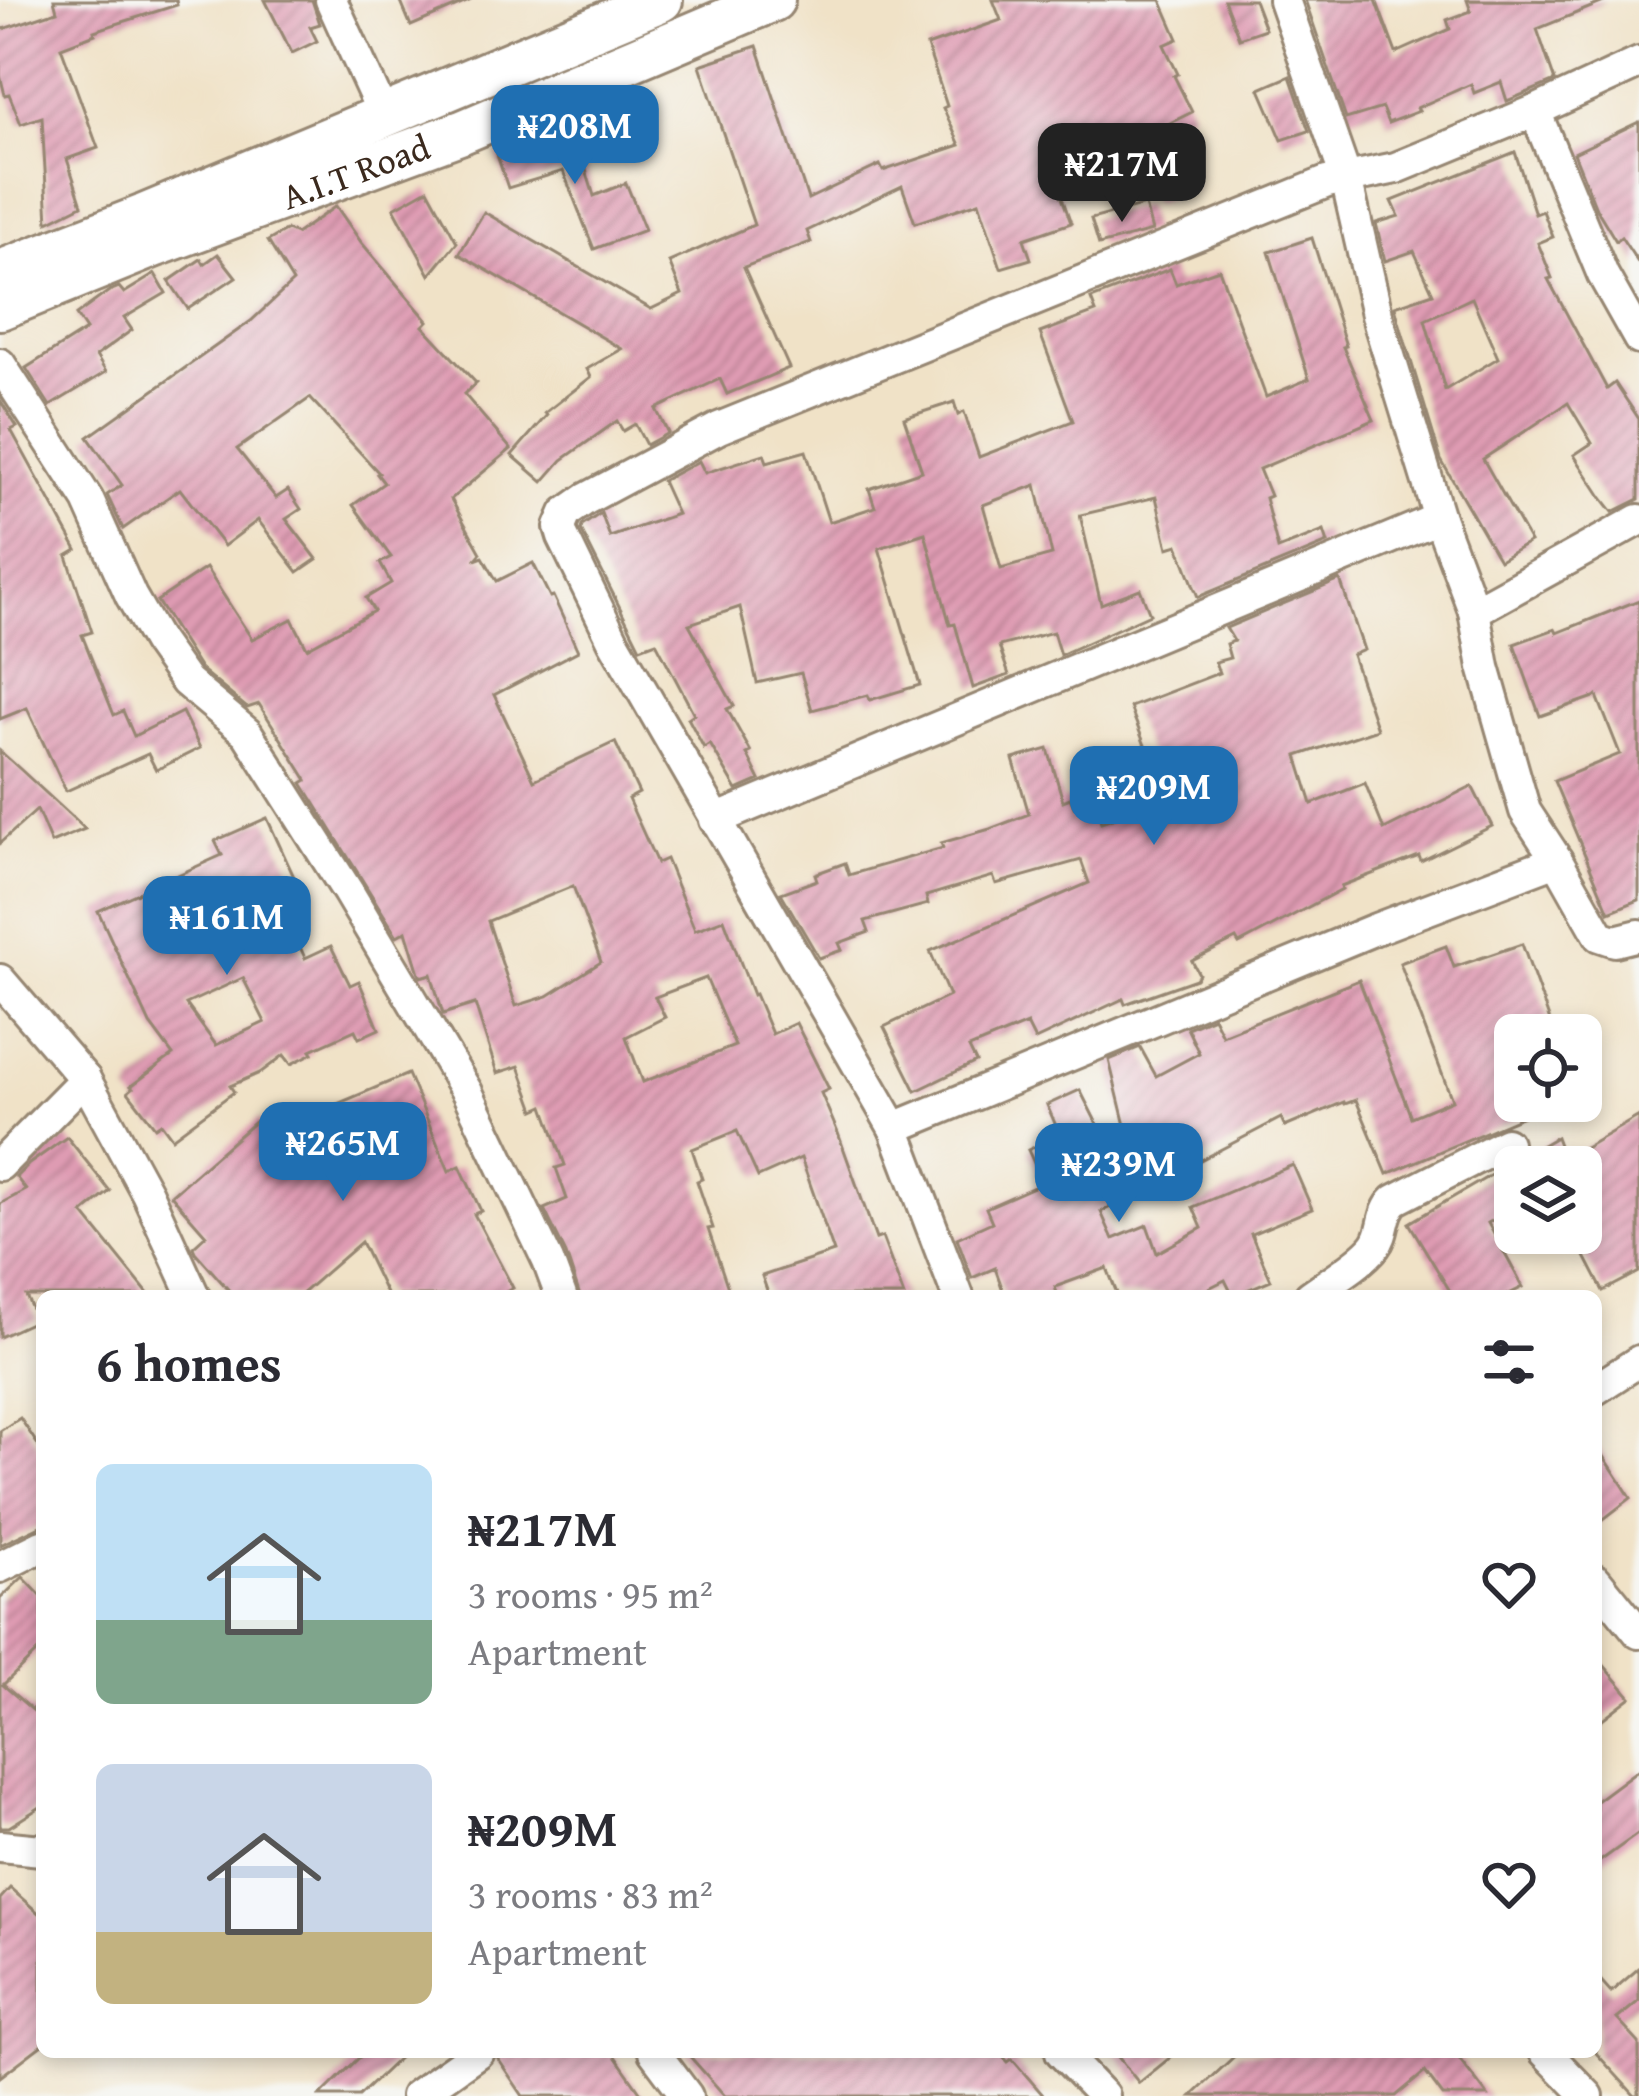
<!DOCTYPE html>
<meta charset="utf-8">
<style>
:root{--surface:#fff;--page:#f2f2f3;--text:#2b2b33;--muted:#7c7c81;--accent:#1f6fb2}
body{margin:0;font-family:"Gentium Book Plus",serif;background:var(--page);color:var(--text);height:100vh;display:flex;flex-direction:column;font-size:45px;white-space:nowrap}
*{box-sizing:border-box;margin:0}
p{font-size:39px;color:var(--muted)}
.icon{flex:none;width:66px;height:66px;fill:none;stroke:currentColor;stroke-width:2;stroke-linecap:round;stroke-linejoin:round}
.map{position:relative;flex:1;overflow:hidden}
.side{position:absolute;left:36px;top:1290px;width:1566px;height:768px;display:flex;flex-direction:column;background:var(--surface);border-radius:18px;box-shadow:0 6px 18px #0003}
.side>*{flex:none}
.tools{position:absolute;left:1494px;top:1014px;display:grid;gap:24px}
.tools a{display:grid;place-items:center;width:108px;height:108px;border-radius:18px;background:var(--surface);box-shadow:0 6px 18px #0003;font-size:60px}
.price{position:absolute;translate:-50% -102px;padding:0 27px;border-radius:24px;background:var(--accent);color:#fff;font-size:39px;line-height:78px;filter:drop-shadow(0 3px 6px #0008)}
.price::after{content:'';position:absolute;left:50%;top:72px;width:36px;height:27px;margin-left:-18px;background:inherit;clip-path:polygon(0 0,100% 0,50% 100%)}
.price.on{background:#222;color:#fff}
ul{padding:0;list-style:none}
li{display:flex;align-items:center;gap:36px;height:300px;padding:0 60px}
li span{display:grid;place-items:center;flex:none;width:336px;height:240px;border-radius:18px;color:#555}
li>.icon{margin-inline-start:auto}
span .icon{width:144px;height:144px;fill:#fffc;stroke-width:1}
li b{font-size:51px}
h2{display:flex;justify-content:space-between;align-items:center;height:144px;padding:0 60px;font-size:51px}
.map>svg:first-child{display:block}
.building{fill:url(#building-hatch);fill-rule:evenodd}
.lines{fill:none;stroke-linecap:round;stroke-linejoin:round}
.street-casing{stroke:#968672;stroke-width:36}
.secondary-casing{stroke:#968672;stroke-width:48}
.street{stroke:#fff;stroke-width:30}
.secondary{stroke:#fff;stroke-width:42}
.labels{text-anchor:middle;stroke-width:9;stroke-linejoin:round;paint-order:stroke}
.street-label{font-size:36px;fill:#3b2a1e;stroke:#f6f6f2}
</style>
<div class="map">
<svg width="1639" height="2096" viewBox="0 0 1639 2096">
<defs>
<pattern id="building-hatch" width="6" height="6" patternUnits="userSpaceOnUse" patternTransform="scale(3)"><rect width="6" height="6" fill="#df9bb3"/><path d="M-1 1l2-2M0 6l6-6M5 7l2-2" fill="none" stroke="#b67f91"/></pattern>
</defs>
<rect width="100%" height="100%" fill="#f6f6f2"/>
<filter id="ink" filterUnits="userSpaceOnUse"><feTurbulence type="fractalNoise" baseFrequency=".00833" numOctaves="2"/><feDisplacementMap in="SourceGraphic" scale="24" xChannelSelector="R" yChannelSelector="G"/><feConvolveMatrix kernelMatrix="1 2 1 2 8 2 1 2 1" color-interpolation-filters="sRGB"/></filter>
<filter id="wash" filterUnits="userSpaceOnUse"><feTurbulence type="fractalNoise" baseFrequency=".004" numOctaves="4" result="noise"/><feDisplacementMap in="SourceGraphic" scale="48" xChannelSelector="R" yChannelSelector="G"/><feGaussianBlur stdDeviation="2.7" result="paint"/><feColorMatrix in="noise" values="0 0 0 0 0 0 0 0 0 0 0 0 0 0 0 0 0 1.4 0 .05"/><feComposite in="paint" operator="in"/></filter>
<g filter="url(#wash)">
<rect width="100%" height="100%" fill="#f0e2c7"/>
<g id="blocks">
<g class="building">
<path d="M54,0H176L177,5L94,31L95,34L61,47L98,148L67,159L82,205L48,222L42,117L21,124L9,94L5,95L0,75V30L57,11Z"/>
<path d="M265,0H312L320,24L310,27L317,41L292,53Z"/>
<path d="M400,0H471L411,26Z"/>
<path d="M993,0H1161L1178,39L1164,45L1178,74L1174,76L1192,112L1168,124L1194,187L1154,203L1123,130L1047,155L1071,223L1024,239L1031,259L1001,268L979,202L915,223L902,186L807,231L811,242L744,267L789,368L727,394L720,379L656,409L668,433L646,445L635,424L623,431L617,421L562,460L543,482L512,455L547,415L545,413L591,377L587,369L622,349L459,254L484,212L651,309L682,294L669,262L754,225L700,65L757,46L808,199L880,165L883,171L960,145L943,108L947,106L927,46L1001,20Z"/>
<path d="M1224,0H1254L1265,29L1239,38Z"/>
<path d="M1305,0H1376L1396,53L1450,29L1447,20L1471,11L1467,0L1606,1L1537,29L1555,81L1507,101L1501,82L1474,93L1471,84L1417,108L1419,111L1388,123L1382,108L1346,119Z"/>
<path d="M1290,76L1309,131L1282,140L1260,89Z"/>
<path d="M1639,122V264L1621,237L1616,241L1596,208L1574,153Z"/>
<path d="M574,131L594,196L626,183L645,230L594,249L563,171L508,188L497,155Z"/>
<path d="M1515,152L1535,214L1543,211L1553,237L1538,243L1552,278L1548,279L1607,389L1615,383L1639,419V499L1613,512L1602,498L1574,455L1592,443L1568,403L1483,459L1530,542L1499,560L1441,460L1398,318L1395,306L1433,293L1414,251L1385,261L1376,223L1399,216L1392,201ZM1472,298L1498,358L1445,390L1425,320Z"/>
<path d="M428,189L457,242L430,275L394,208Z"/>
<path d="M1145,205L1152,231L1099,245L1091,219Z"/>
<path d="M336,206L361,242L428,321L423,326L476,383L464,394L511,449L451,499L481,553L475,560L483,557L497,581L533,563L550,597L553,596L578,651L494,695L534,780L615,742L639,793L628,799L657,863L666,859L695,930L724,919L753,995L755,994L772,1034L796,1023L829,1089L821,1093L838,1133L876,1239L882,1237L904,1296H769L762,1276L834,1252L801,1158L758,1177L737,1131L692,1149L702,1179L697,1181L713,1228L708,1229L729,1291L714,1296H580L566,1254L544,1209L567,1199L556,1168L565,1165L544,1106L535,1110L519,1066L497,1073L475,1004L443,1014L431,974L421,977L419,973L406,931L397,936L302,783L307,780L259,704L247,708L200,669L157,601L206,568L252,639L292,619L307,648L374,611L366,598L391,583L380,563L391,557L353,505L384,483L377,474L379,473L310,398L237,449L276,498L288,490L301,509L286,519L317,559L298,572L258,520L224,546L180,489L123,529L107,495L122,485L88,437L251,321L293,282L268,241L287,230L296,234ZM573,886L601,962L548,996L516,1006L488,921ZM706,978L735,1046L643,1082L626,1037L665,1017L655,997Z"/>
<path d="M1312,238L1346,346L1343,347L1374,420L1259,469L1270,496L1265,498L1278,549L1324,531L1328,543L1198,597L1178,545L1168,548L1156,497L1080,515L1101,604L1140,589L1150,614L1060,655L1053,632L999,646L1009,675L973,688L955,624L950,625L925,533L879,548L920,685L870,700L868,695L812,710L801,673L757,683L740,607L689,624L734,706L727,709L751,752L747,754L760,780L737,790L710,744L704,748L688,718L694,714L656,642L640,648L581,530L582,526L601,513L610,537L677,514L662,481L699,461L705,473L764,454L767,462L806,451L829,522L875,507L869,489L922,471L904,418L954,402L958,415L964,412L979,457L1073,421L1040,333L1096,312L1091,299L1170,269L1176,284L1219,269L1266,397L1309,379L1269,252ZM1036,485L1052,555L1001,569L983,505Z"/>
<path d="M218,254L236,277L188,309L169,281L201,259L204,264Z"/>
<path d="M155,274L166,293L124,318L132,330L96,356L106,372L50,406L26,368L86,330L76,315L109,291L119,287L124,293Z"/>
<path d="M0,400L17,427L11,430L77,550L67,556L92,632L82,635L114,715L123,711L134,736L182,712L200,748L156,770L148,754L66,791L27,708L0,719Z"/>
<path d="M1340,580L1364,650L1352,655L1377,729L1297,756L1312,804L1365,783L1384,830L1472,786L1492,826L1421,861L1419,856L1341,886L1342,889L1239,944L1236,939L1192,961L1199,974L1196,979L1125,1004L1123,999L1035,1040L1027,1024L969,1048L976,1062L916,1091L884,1027L949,996L930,951L1089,883L1081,860L996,884L993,876L926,896L928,904L865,921L869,932L839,943L842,950L819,958L781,893L817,880L815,874L845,863L849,875L943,848L941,843L990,829L1029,814L1013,759L1048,749L1063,801L1070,798L1074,807L1093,800L1101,822L1166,799L1130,707L1219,673L1215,662L1230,658L1226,644L1234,641L1226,628Z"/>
<path d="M1639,600V900L1609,912L1554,781L1620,754L1597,696L1540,716L1514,644L1555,629L1557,633Z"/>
<path d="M0,751L20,769L85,829L51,843L37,810L0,843Z"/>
<path d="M267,818L295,879L286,883L298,907L285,913L305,958L331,946L350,985L359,981L379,1029L359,1038L355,1030L311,1050L313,1053L291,1064L284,1055L260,1073L230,1086L234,1092L172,1138L161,1123L155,1127L128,1092L133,1088L131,1086L173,1055L150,1024L98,911L222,855L215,841ZM243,978L265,1022L216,1045L186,1004Z"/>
<path d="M1522,944L1555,1035H1515V1101H1559L1387,1174L1356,1100L1345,1104L1344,1102L1285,1127L1281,1118L1141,1191L1109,1060L1140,1047L1156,1076L1199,1053L1187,1028L1213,1017L1222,1035L1359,980L1411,1117L1452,1100L1400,963L1446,946L1454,967Z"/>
<path d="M408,1074L449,1171L460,1166L481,1211L474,1214L513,1288L498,1296H387L361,1242L299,1296H234L195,1252L193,1247L206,1235L171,1195L258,1119L269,1133Z"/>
<path d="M1080,1090L1133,1195L1101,1212L1113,1239L1147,1225L1157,1253L1202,1228L1193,1207L1293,1165L1312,1209L1251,1234L1271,1280L1233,1296L1225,1280L1193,1296H1118L1107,1268L1055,1287L1058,1296H1005L995,1268L972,1278L957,1238L992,1222L986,1208L1043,1183L1028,1150L1060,1135L1047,1105Z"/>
<path d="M1639,1116V1272L1603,1291L1575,1237L1581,1236V1150Z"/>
<path d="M67,1137L110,1191L83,1213L150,1296H26L37,1320L0,1337V1204L26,1190L16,1177L29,1164Z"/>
<path d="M1556,1137L1567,1167H1515V1207L1488,1223L1523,1287L1505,1296H1453L1409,1223Z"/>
<path d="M20,1418L42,1451V1525L0,1545V1431Z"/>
<path d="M1596,1444L1631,1498L1596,1525Z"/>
<path d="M23,1577L42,1597V1647L3,1685L42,1718V1806L9,1827H0V1599Z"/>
<path d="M1596,1656L1631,1697L1596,1724Z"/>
<path d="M1639,1769V1833L1596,1864V1801Z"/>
<path d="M10,1888L42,1916V2045L0,2077V1899Z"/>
<path d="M1639,1968V2001L1617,2019L1639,2043V2096H1635L1596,2053V1975L1611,1992Z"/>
<path d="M365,2052H405L359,2096H320Z"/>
<path d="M497,2052H612L643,2096H523L496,2056Z"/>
<path d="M686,2052H999L1008,2062L1012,2059L1044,2096H725Z"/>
<path d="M1114,2052H1177L1139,2083Z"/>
<path d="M1239,2052H1454L1488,2096H1443L1425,2072L1396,2096H1192Z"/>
</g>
</g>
</g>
<g filter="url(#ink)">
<use href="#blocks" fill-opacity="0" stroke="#968672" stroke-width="3"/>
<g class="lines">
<defs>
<g id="street">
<path d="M331,0L384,116"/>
<path d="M1284,0L1346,178L1379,323L1439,518L1474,611L1484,667L1525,811L1557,860L1600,936L1615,941L1639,935"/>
<path d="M1535,111L1603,275L1639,339"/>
<path d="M0,364L88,500L131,596L157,641L186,682L247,733L348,892L467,1092L548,1261L561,1296"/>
<path d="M1474,611L1639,520"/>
<path d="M715,820L1439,518"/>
<path d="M0,980L85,1079L147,1193L194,1296"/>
<path d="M894,1128L1373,930L1557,860"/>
<path d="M0,1165L85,1079"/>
<path d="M958,1296L894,1128L613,640L563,537L560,527L566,513L586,499L719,428L1327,182L1396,168L1535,111L1639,63"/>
<path d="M1310,1296C1329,1282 1361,1264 1375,1246C1386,1232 1381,1213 1395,1200L1506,1143"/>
<path d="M1596,1389L1639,1361"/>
<path d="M0,1567L42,1546"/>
<path d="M1596,1580L1639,1633"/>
<path d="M0,1846L42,1850"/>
<path d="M654,2052L687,2096"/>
<path d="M1061,2052L1103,2096"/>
<path d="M1545,2052L1588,2096"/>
<path d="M416,2096L478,2052"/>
</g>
<g id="secondary">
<path d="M0,272L144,216L661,0"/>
<path id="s1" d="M0,308L153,246L462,132L773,0"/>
</g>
</defs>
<use href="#street" class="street-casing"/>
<use href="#secondary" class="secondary-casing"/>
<use href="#street" class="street"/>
<use href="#secondary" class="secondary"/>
</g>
</g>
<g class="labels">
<g class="street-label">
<text dy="13" stroke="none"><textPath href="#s1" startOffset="381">A.I.T Road</textPath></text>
</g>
</g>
</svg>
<div class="tools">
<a><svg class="icon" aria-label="locate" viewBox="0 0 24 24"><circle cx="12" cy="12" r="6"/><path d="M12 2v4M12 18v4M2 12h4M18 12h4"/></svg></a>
<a><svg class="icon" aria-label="layers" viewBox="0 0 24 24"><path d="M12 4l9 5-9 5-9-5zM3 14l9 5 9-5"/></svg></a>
</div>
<b class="price" style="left:575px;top:187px">₦208M</b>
<b class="price on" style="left:1122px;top:225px">₦217M</b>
<b class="price" style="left:1154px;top:848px">₦209M</b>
<b class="price" style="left:227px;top:978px">₦161M</b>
<b class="price" style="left:343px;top:1204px">₦265M</b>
<b class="price" style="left:1119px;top:1225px">₦239M</b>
<section class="side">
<h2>6 homes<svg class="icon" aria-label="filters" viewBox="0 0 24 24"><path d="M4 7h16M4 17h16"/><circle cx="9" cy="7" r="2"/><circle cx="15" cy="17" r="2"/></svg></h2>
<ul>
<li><span style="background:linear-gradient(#bfe0f5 65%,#7fa58c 0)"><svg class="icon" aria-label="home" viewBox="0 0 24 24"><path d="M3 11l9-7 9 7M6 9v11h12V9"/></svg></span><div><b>₦217M</b><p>3 rooms · 95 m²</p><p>Apartment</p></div><svg class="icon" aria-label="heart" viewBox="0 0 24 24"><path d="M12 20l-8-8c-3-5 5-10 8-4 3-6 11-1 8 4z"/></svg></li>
<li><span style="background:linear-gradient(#c9d6e8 70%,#c2b280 0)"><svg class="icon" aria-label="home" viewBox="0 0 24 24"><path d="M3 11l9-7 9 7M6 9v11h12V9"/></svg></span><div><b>₦209M</b><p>3 rooms · 83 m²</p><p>Apartment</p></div><svg class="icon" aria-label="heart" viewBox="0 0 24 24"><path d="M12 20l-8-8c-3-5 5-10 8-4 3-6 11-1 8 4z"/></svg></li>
</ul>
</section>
</div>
